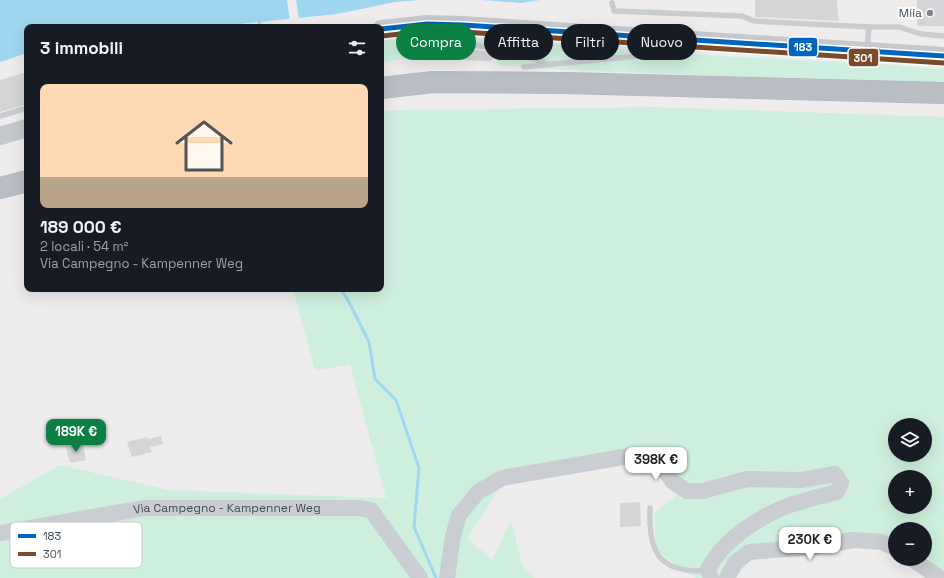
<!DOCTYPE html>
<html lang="it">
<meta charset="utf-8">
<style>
:root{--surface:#171b24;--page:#242831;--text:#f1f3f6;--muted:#9ea1a6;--line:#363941;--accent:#0b8043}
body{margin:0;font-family:"Space Grotesk",sans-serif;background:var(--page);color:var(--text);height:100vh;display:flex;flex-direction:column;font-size:15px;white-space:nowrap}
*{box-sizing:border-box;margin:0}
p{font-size:13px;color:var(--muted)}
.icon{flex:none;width:22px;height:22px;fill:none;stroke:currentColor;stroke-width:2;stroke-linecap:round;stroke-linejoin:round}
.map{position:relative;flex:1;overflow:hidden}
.drawer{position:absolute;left:24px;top:24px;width:360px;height:268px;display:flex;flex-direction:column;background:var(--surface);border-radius:8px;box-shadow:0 4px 16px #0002}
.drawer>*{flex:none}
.banner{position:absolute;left:396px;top:24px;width:380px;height:36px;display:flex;gap:8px}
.fabs{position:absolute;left:888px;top:418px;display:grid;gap:8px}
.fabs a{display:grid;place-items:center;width:44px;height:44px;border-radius:50%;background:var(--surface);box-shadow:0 4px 16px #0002;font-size:20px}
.price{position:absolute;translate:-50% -34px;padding:0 9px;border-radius:8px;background:#fff;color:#222;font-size:13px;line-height:26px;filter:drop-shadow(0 1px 2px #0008)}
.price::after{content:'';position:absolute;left:50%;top:24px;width:12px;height:9px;margin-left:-6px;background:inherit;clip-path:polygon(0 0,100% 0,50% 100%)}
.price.on{background:var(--accent);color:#fff}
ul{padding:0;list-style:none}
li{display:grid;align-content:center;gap:8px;height:212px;padding:0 16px}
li+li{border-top:1px solid var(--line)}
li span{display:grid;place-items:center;height:124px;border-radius:8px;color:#555}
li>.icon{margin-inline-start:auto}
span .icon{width:72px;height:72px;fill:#fffc;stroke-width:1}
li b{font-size:17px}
h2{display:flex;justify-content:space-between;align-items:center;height:48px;padding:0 16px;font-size:17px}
.pill{padding:0 14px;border-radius:18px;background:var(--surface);box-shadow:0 4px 16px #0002;font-size:14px;line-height:36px}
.pill.on{background:var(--accent);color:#fff}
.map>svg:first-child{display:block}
.green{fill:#cfefde;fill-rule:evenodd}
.water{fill:#a0d7f0}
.pier{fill:#eeecec}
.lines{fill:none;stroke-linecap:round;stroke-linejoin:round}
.stream{stroke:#a0d7f0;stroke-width:3}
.building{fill:#d5d4d7}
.highway-casing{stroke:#b1b5bd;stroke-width:22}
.lane{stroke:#cacdd0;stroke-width:5.5}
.secondary{stroke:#cacdd2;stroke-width:16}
.primary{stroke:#c5c8cd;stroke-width:18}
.highway{stroke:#b9bec5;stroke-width:21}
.bus-1-casing{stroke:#fff;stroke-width:8}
.bus-2-casing{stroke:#fff;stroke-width:8}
.bus-1{stroke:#0065bd;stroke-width:5}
.bus-2{stroke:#7a4b2a;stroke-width:5}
.poi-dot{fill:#7f858d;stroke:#fff;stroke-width:1.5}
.labels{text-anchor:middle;stroke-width:4;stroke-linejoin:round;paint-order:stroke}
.poi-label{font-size:12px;fill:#434d5a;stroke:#fff;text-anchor:end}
.street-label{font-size:12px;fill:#434d5a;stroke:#fff}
.key{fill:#fff;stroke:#c7cace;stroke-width:1}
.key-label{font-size:11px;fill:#434d5a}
.line-badge{stroke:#fff;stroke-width:1.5}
.badge-label{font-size:11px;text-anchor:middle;font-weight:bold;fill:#fff}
</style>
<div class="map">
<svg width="944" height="578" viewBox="0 0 944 578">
<rect width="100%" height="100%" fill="#eeecec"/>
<g class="green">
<path d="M400,38L489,39L736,57L880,64L934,69L944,68V85L550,69L498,65L494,46L467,44L453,46L451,57H412L381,63V41Z"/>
<path d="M652,107L944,117V578H931L899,559H925V529H895V557L875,545L752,559L735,578H696L674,565L656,548L654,513L680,493L655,467L639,460L504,482L467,538L492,560L511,520L522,565L535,578H0V499L60,465L169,490L386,498L350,365L315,370L293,289H381V112L394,110ZM895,425H925V455H895ZM895,477H925V507H895Z"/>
</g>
<g class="water">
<path d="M0,0H421L395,2L337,14L210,27H27V53L0,62Z"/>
<path d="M482,0H540L521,3Z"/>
</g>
<path class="pier" d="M287,0H296L299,19L290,20Z"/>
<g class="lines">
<g class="stream">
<path d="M259,19L260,27"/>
<path d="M341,289L350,304L369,342L375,379L396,400L419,468L414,527L436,578"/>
</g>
</g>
<g class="building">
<path d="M755,0H837L839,21L755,17Z"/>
<rect x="917" y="0" width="27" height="26"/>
<path d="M466,49L492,52L495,57L490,61L465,60Z"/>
<path d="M27,72V104L0,112V80Z"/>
<path d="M161,436L163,444L150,447L152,452L132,457L127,442L147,437L148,439Z"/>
<path d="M83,444L86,460L70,463L66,447Z"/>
<path d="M640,502L641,526L620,527V503Z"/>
</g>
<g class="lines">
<defs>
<g id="highway">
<path d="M381,88L433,82L564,83L944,93"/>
<path d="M0,188L27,181"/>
</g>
</defs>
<use href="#highway" class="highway-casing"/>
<g class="lane">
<path d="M612,3L614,11L742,16L754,21L869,27L867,49"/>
<path d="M869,27H899L921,34L944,36"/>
<path d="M471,45L498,48L543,62"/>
<path d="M524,67L637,56L664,48L665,41"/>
<path d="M0,116L27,108"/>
<path d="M650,508C649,534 651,564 682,569C691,571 697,572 706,569"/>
</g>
<g class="secondary">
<path id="s1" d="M0,533L144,508H358L371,510L420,578"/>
<path d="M912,559L940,578"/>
<path d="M447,578L453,536L459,515L478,492L502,478L635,455L649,457L662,466L673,482L687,491H703L747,479L801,480L835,474L841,483L837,492C818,497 798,501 780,509C753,521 722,542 708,569L711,578"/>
<path d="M727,578L735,563L749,552L813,547L854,540L882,542L895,548"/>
</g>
<g class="primary">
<path d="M381,29L427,24L463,25L944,56"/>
<path d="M0,136L27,128"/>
</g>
<use href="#highway" class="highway"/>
<defs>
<path id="bus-1" d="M381,29L427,24L463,25L944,56"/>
<path id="bus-2" d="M382,36L427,31L463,32L944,63"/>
</defs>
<use href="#bus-1" class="bus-1-casing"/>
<use href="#bus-2" class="bus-2-casing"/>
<use href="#bus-1" class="bus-1"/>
<use href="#bus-2" class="bus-2"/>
</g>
<circle class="poi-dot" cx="930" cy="13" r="4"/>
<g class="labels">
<g class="poi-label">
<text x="922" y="17">Mila</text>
</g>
<g class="street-label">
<text dy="4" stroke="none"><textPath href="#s1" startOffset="229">Via Campegno - Kampenner Weg</textPath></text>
</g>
</g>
<rect x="10" y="522" width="132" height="46" rx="6" class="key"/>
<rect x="18" y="534" width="18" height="4" fill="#0065bd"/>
<rect x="18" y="552" width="18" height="4" fill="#7a4b2a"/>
<g class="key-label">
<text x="43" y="540">183</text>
<text x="43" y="558">301</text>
</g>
<g class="line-badge">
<rect x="788" y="37" width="30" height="20" rx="4" fill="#0065bd"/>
<rect x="848" y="48" width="31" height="19" rx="4" fill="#7a4b2a"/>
</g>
<g class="badge-label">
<text x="803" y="51">183</text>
<text x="863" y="62">301</text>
</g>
</svg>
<div class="fabs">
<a><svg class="icon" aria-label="layers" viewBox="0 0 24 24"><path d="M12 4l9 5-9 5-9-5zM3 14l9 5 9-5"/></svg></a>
<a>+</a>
<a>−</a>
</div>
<b class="price on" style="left:76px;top:453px">189K €</b>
<b class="price" style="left:656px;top:481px">398K €</b>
<b class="price" style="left:810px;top:561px">230K €</b>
<div class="banner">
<a class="pill on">Compra</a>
<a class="pill">Affitta</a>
<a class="pill">Filtri</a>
<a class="pill">Nuovo</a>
</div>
<section class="drawer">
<h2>3 immobili<svg class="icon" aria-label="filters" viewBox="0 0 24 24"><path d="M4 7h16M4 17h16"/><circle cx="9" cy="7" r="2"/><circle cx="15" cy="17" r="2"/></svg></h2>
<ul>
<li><span style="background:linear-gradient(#ffd9b3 75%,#b9a48a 0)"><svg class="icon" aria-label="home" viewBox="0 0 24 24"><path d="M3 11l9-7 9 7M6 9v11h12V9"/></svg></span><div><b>189 000 €</b><p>2 locali · 54 m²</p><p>Via Campegno - Kampenner Weg</p></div></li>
</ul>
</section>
</div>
